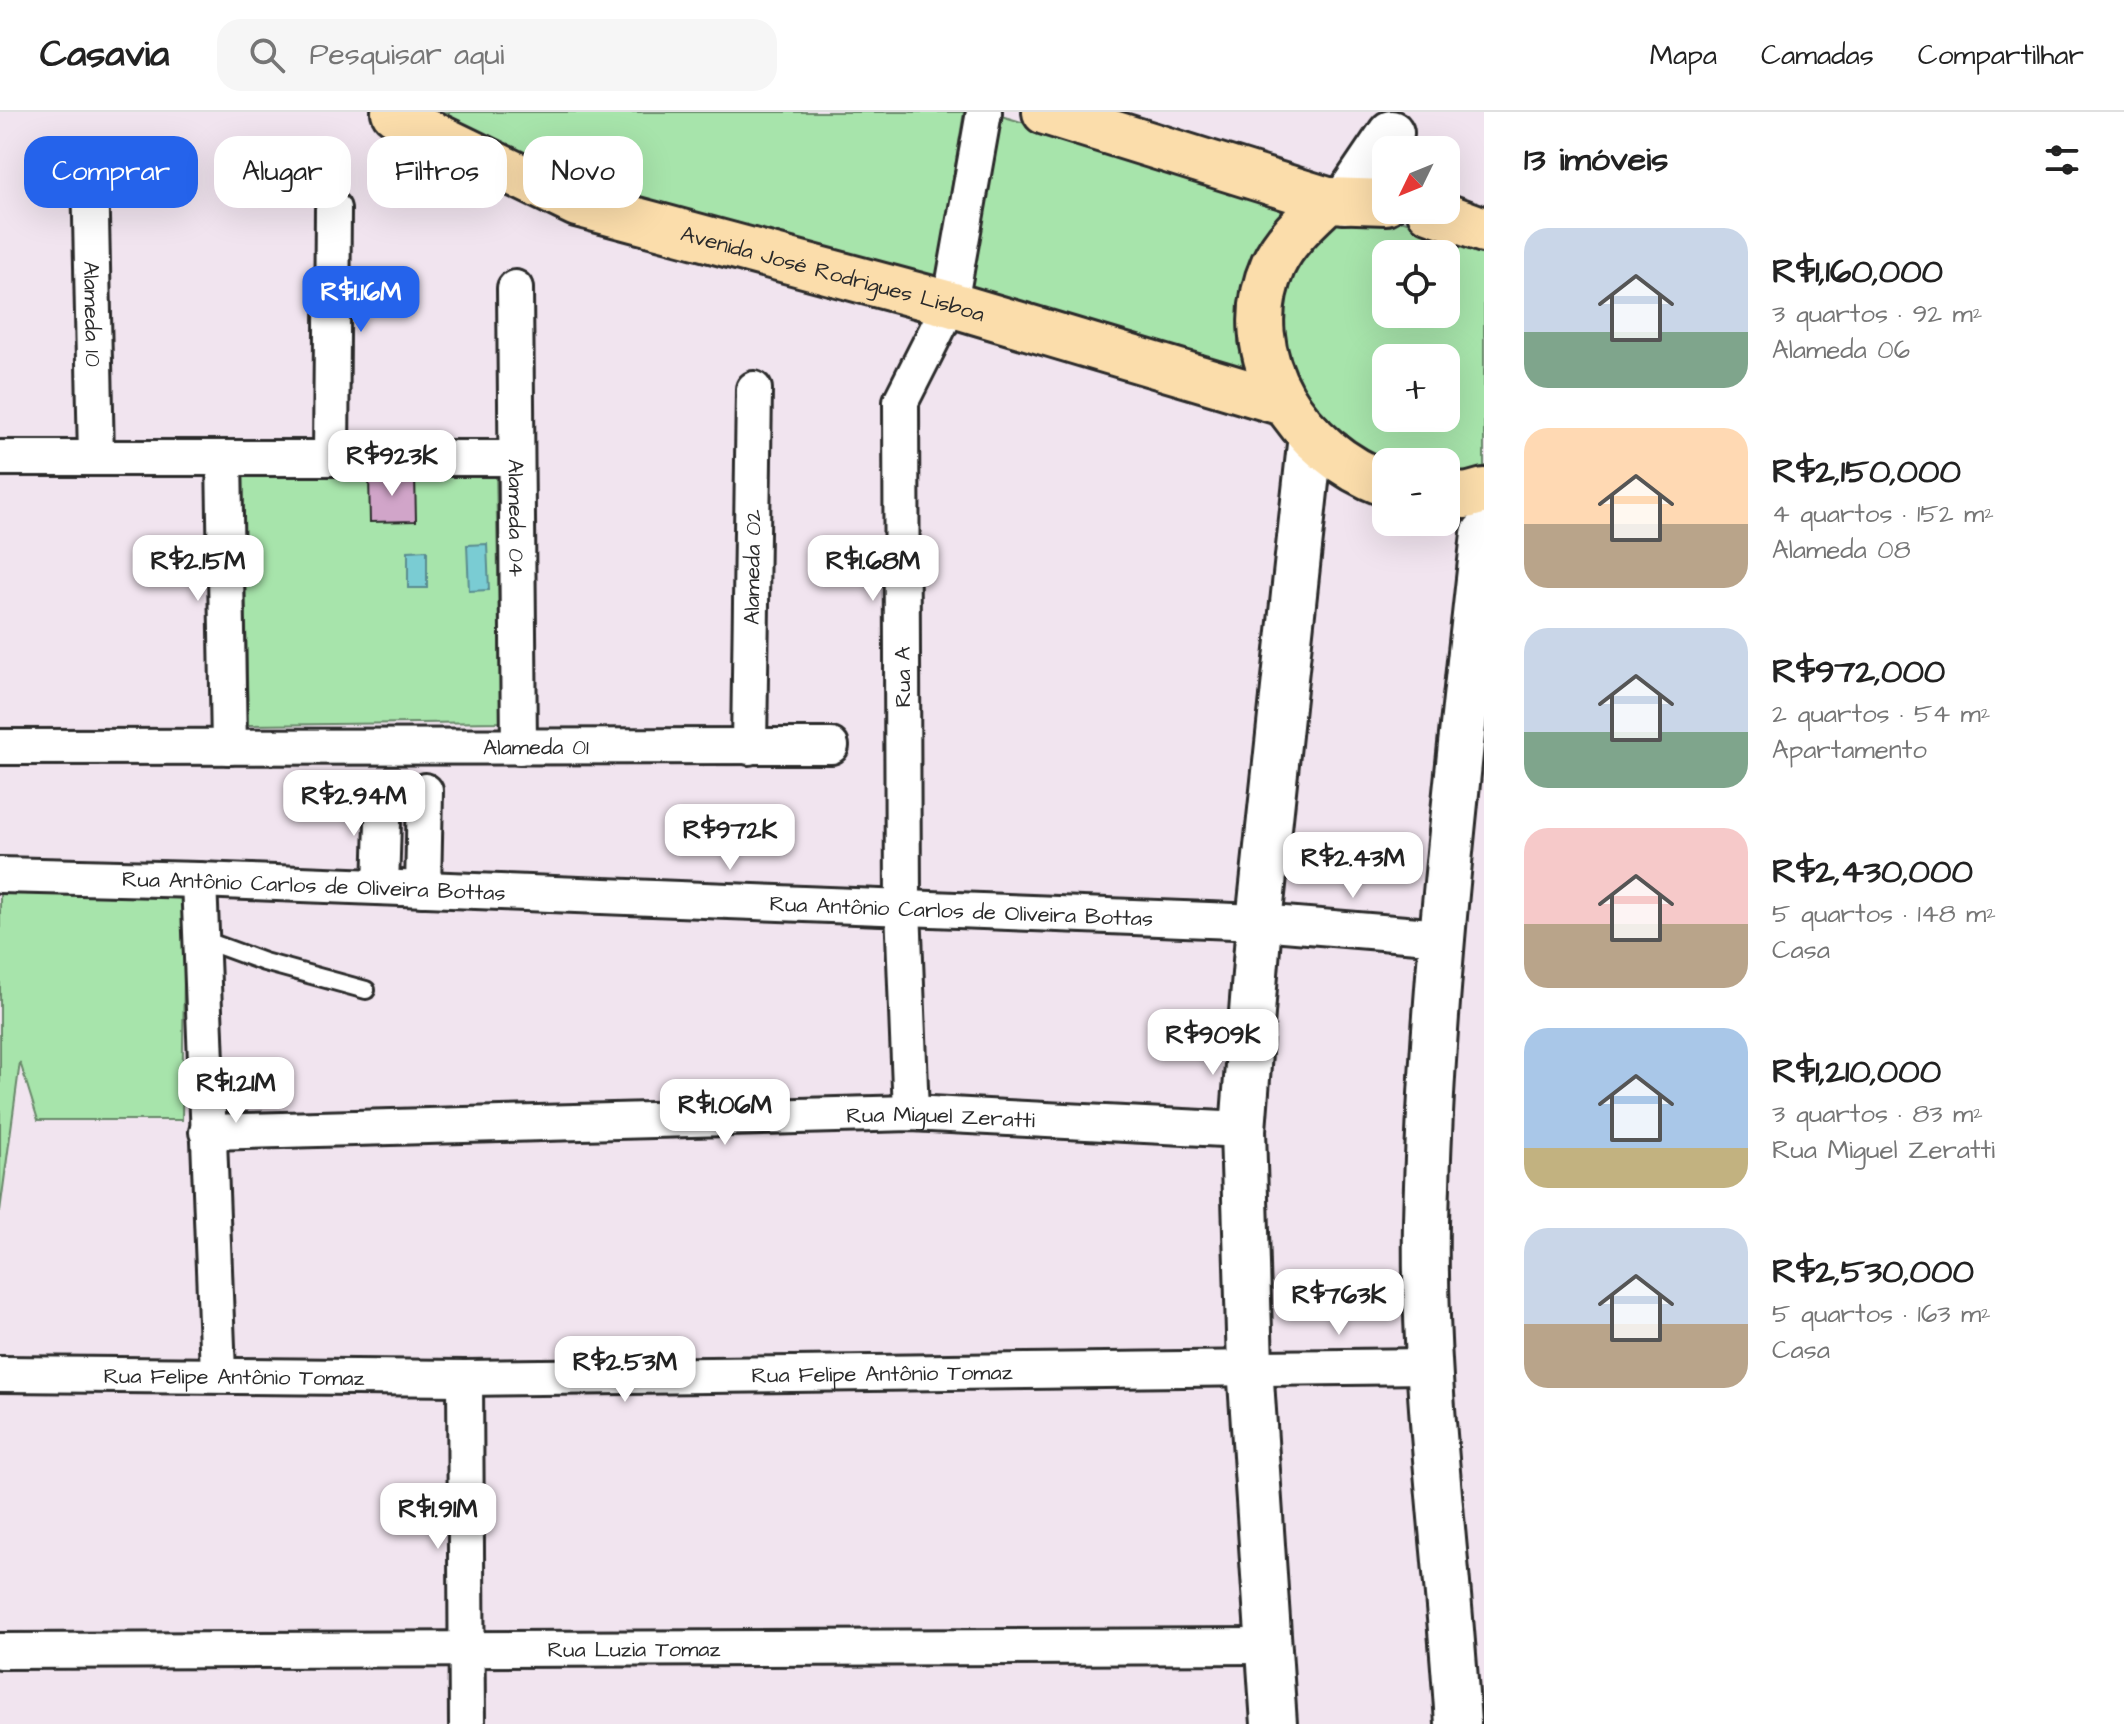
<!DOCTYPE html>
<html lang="pt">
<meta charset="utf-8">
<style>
:root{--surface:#fff;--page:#f6f6f6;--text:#222;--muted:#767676;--line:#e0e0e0;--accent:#2563eb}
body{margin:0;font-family:"Architects Daughter",sans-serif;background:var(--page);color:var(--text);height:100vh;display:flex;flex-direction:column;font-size:30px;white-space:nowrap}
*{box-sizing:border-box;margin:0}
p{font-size:26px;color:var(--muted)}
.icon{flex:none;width:44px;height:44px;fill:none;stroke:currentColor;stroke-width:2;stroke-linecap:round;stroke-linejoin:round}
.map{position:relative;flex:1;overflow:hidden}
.side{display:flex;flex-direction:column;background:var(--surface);width:640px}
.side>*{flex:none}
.top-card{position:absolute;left:24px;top:24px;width:760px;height:72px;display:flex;gap:16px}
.needle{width:52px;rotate:227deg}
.buttons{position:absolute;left:1372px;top:24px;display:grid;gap:16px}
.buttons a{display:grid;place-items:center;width:88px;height:88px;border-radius:16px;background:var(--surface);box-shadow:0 8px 32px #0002;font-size:40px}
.price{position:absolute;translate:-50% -68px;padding:0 18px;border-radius:16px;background:#fff;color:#222;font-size:26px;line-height:52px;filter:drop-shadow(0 2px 4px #0008)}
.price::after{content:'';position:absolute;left:50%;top:48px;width:24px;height:18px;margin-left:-12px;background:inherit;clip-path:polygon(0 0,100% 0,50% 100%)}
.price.on{background:var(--accent);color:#fff}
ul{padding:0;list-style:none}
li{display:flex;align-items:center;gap:24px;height:200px;padding:0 40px}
li span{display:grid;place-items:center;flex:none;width:224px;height:160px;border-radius:24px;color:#555}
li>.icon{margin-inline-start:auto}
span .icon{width:96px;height:96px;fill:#fffc;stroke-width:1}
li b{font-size:34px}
h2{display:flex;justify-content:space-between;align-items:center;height:96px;padding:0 40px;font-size:34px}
.pill{padding:0 28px;border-radius:24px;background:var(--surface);box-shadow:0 8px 32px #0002;font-size:28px;line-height:72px}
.pill.on{background:var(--accent);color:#fff}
header{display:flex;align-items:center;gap:48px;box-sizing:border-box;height:112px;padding:0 40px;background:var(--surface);border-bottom:2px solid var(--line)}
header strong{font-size:38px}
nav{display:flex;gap:44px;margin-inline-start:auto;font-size:28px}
.search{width:560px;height:72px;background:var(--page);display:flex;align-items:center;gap:20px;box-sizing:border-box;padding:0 28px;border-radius:24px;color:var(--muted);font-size:30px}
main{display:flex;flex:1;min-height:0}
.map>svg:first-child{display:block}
.green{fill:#a7e4ab;stroke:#69886b;stroke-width:2;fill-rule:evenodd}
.water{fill:#7accd3;stroke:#5a8c90;stroke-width:2}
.building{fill:#d1a5c9;stroke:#2b2b2b;stroke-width:2}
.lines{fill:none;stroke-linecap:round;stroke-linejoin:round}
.lane-casing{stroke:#2b2b2b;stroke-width:22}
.street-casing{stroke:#2b2b2b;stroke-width:40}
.secondary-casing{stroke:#2b2b2b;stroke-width:50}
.primary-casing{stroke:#2b2b2b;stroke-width:50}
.lane{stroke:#fff;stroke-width:16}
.street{stroke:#fff;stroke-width:34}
.secondary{stroke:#fff;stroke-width:44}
.primary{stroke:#fbddab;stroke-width:44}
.labels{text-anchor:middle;stroke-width:7;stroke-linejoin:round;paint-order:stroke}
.street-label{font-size:22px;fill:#2b2b2b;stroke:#fff}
</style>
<header>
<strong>Casavia</strong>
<div class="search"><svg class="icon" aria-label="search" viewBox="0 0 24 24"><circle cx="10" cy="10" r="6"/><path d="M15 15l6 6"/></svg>Pesquisar aqui</div>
<nav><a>Mapa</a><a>Camadas</a><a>Compartilhar</a></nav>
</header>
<main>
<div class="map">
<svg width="1484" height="1612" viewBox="0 0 1484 1612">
<rect width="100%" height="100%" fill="#f1e4ef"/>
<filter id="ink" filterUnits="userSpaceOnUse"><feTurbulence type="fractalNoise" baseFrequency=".0125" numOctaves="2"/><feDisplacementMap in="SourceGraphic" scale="16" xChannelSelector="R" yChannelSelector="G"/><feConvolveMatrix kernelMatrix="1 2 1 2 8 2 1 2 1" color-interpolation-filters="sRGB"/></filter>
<g filter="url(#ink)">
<g class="green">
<path d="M418,0H964L935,177L581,82Z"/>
<path d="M1001,4L1302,92L1241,193L1238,230L1246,261L967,178Z"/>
<path d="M1363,100L1404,109L1484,137V363L1446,368V350H1386L1356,338L1299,283L1278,229L1288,157L1336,104ZM1386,142H1446V202H1386ZM1386,246H1446V306H1386Z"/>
<path d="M243,358L496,360L501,610L248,613Z"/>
<path d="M0,780L185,785L182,1008H38L20,950L0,1099Z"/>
</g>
<g class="water">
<path d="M487,432L489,478L469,479L467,433Z"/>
<path d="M427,438V476H408V439Z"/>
</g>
<path class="building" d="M415,363L416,409L370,410L369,364Z"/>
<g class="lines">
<defs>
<path id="lane" d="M201,827L264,850L366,878"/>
<g id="street">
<path id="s1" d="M90,58L96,346"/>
<path id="s2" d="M515,176L519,635"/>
<path d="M0,346H516"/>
<path d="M224,346L229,635"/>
<path d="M331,346L333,97"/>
<path id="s3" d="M0,635L831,634"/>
<path id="s4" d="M749,635L754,277"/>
<path id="s5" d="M0,763L199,768L1259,810L1442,825"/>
<path d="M199,768L218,1261"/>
<path d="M381,775L384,678"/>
<path d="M423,777L425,679"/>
<path d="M911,1001L903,796L901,289L950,192L984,0"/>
<path id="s6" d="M207,1020L911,1001L1243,1018"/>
<path id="s7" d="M0,1262L465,1266L1428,1254"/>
<path d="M465,1266L467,1612"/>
<path id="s8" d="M0,1539L1270,1534"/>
</g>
<g id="secondary">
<path d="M1345,89L1391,21"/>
<path d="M1274,1612L1250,1254L1243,1018L1259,810L1311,323"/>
<path d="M1458,1612C1448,1444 1423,1279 1426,1110C1431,880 1459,651 1484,422"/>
</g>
<g id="primary">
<path id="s9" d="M394,0L418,15L577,92L950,192L1283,291"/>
<path d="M1045,0L1328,88"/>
<path d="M1386,90L1328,88C1308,107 1285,127 1273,153C1233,244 1300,341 1386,372"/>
<path d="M1429,98L1484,118"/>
<path d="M1446,382L1466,384L1484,379"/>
</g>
</defs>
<use href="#lane" class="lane-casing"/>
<use href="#street" class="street-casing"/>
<use href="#secondary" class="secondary-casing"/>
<use href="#primary" class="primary-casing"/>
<use href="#lane" class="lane"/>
<use href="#street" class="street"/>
<use href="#secondary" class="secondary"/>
<use href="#primary" class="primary"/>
</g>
</g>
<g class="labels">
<g class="street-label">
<text dy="8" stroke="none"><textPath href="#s9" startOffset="470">Avenida José Rodrigues Lisboa</textPath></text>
<text dy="8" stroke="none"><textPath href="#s1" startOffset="144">Alameda 10</textPath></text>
<text dy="8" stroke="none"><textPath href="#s2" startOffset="230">Alameda 04</textPath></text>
<text dy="8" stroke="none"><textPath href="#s4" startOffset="180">Alameda 02</textPath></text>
<text transform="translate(902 565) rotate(-90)" y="8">Rua A</text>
<text dy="8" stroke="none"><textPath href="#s3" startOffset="536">Alameda 01</textPath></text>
<text dy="8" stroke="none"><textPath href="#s5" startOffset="314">Rua Antônio Carlos de Oliveira Bottas</textPath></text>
<text dy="8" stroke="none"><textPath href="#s5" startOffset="962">Rua Antônio Carlos de Oliveira Bottas</textPath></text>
<text dy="8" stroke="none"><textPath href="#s6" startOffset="734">Rua Miguel Zeratti</textPath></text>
<text dy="8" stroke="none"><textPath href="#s7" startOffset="882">Rua Felipe Antônio Tomaz</textPath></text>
<text dy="8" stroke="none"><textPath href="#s7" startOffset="234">Rua Felipe Antônio Tomaz</textPath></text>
<text dy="8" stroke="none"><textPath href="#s8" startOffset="634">Rua Luzia Tomaz</textPath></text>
</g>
</g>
</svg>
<div class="buttons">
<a><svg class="needle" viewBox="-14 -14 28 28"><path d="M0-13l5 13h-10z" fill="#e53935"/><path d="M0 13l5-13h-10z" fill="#767676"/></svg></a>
<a><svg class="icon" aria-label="locate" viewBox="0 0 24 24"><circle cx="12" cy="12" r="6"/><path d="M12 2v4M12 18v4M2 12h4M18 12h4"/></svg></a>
<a>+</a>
<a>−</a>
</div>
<b class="price on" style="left:361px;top:222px">R$1.16M</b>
<b class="price" style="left:392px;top:386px">R$923K</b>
<b class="price" style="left:198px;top:491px">R$2.15M</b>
<b class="price" style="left:873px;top:491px">R$1.68M</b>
<b class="price" style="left:354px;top:726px">R$2.94M</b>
<b class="price" style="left:730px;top:760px">R$972K</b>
<b class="price" style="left:1353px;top:788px">R$2.43M</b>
<b class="price" style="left:1213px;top:965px">R$909K</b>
<b class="price" style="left:236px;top:1013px">R$1.21M</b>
<b class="price" style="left:725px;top:1035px">R$1.06M</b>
<b class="price" style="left:1339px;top:1225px">R$763K</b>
<b class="price" style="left:625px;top:1292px">R$2.53M</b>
<b class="price" style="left:438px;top:1439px">R$1.91M</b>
<div class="top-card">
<a class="pill on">Comprar</a>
<a class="pill">Alugar</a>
<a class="pill">Filtros</a>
<a class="pill">Novo</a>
</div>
</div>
<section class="side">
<h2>13 imóveis<svg class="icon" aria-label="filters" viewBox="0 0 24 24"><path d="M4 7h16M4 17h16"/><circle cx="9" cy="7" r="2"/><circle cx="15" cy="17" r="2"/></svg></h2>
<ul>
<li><span style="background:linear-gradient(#c9d6e8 65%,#7fa58c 0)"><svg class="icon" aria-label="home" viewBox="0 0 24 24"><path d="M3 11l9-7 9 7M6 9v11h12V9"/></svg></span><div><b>R$1,160,000</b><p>3 quartos · 92 m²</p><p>Alameda 06</p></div></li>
<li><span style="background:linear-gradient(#ffd9b3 60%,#b9a48a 0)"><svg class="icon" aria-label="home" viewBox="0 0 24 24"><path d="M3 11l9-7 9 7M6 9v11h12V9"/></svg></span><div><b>R$2,150,000</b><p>4 quartos · 152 m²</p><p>Alameda 08</p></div></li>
<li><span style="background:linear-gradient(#c9d6e8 65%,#7fa58c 0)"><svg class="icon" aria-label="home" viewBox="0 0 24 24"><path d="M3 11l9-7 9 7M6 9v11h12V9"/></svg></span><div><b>R$972,000</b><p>2 quartos · 54 m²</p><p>Apartamento</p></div></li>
<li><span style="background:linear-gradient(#f6c9c9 60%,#b9a48a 0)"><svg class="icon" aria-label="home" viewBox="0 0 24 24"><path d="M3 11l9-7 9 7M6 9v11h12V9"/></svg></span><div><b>R$2,430,000</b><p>5 quartos · 148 m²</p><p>Casa</p></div></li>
<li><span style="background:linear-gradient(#a9c7e8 75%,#c2b280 0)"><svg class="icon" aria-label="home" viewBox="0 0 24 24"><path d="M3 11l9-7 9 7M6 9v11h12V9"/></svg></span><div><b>R$1,210,000</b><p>3 quartos · 83 m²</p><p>Rua Miguel Zeratti</p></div></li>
<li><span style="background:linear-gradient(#c9d6e8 60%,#b9a48a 0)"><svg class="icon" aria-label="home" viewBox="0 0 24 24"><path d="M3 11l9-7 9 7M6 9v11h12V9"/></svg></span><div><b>R$2,530,000</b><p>5 quartos · 163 m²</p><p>Casa</p></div></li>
</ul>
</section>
</main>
